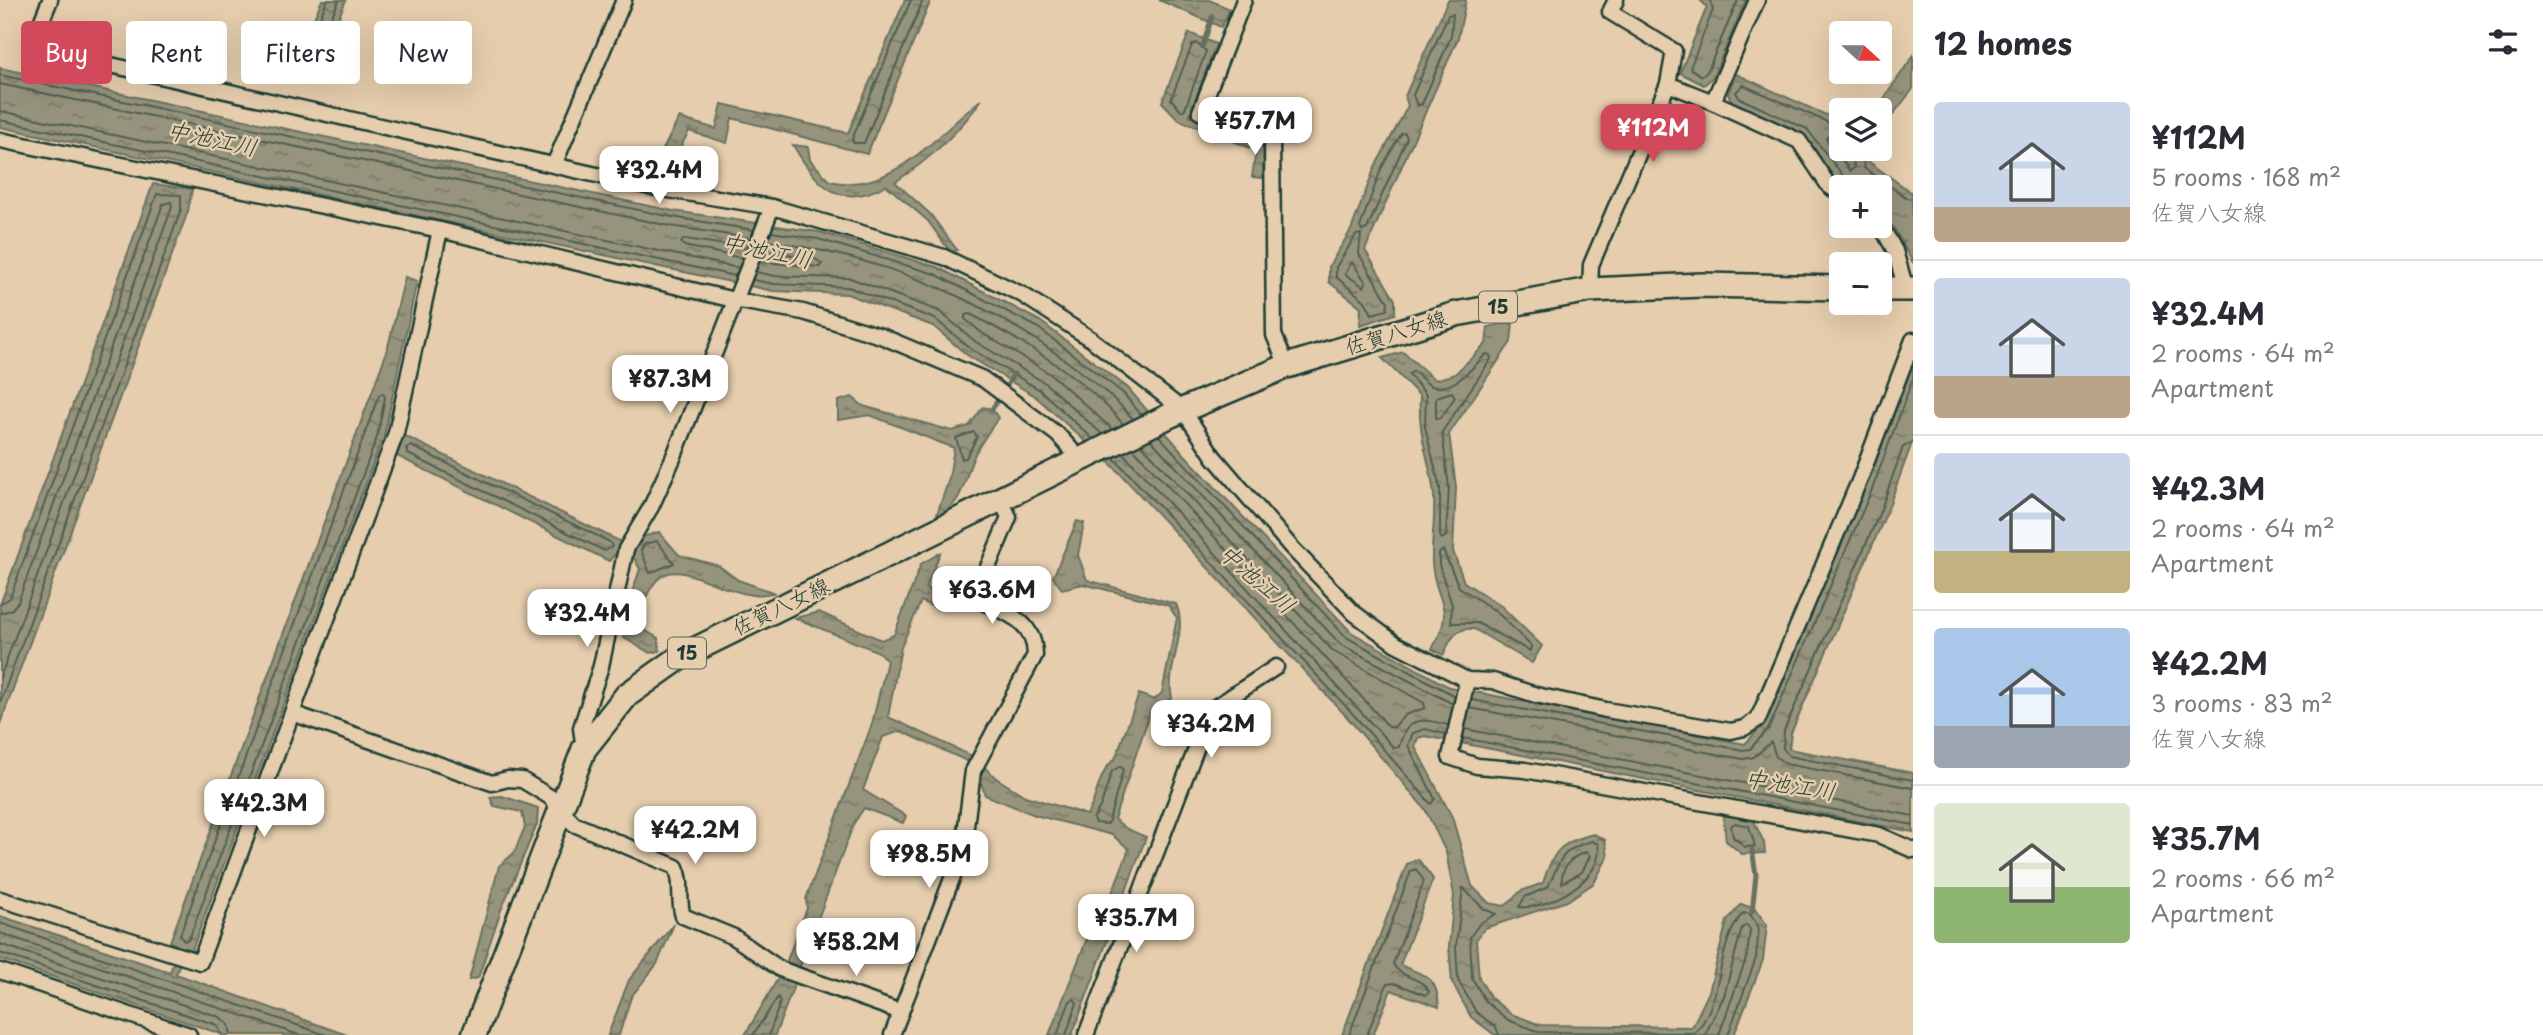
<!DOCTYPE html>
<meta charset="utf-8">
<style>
:root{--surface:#fff;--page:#f7f7f7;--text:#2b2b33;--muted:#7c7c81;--line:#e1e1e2;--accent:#d1495b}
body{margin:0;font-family:"Playpen Sans","Klee One",sans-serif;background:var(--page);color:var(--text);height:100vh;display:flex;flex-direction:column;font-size:26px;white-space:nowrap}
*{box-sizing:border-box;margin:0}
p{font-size:23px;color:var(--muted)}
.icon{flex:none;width:38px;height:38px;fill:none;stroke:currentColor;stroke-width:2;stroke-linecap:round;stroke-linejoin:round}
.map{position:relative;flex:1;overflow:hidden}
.details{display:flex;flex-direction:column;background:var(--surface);width:630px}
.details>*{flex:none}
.guide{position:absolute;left:21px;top:21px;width:665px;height:63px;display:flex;gap:14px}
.needle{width:46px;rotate:111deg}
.buttons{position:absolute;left:1829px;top:21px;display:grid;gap:14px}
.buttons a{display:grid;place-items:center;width:63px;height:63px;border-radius:7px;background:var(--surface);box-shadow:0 7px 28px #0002;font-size:35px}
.price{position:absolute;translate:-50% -60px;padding:0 16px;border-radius:14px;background:#fff;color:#222;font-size:23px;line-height:46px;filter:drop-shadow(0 2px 4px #0008)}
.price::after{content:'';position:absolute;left:50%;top:42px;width:21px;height:16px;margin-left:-10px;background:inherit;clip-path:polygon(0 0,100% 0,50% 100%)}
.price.on{background:var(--accent);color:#fff}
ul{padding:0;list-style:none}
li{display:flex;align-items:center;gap:21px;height:175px;padding:0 21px}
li+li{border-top:2px solid var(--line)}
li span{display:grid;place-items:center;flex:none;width:196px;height:140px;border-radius:7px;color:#555}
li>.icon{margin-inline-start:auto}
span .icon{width:84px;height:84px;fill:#fffc;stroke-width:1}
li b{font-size:30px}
h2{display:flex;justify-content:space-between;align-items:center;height:84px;padding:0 21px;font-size:30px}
.pill{padding:0 24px;border-radius:7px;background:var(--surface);box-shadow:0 7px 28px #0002;font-size:24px;line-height:63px}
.pill.on{background:var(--accent);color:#fff}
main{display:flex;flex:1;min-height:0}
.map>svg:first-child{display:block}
.water{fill:url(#water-ripples);stroke:#677160;stroke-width:2}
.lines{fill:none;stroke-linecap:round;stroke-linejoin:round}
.shore{stroke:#4f6051;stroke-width:2}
.stream{stroke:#677160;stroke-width:5}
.minor-casing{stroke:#1f3d34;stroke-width:19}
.primary-casing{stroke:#1f3d34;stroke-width:28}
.minor{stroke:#e5cdad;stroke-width:14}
.primary{stroke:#e5cdad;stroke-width:23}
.labels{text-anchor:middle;stroke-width:5;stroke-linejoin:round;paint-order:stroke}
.shield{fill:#e5cdad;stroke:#5a6858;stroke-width:2}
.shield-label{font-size:19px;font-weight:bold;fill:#1f3d34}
.street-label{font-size:21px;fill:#1f3d34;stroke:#e5cdad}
.water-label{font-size:23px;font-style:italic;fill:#2b463b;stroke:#e5cdad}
</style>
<main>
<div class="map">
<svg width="1913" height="1035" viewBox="0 0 1913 1035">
<defs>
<pattern id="water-ripples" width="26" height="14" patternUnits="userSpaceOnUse" patternTransform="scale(1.75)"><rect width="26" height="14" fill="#97947d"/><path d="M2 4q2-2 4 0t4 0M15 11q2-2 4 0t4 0" fill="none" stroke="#7b7a67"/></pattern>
</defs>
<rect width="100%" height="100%" fill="#e5cdad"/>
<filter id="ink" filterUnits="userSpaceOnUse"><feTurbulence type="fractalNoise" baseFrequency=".0143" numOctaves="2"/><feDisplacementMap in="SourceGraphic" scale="14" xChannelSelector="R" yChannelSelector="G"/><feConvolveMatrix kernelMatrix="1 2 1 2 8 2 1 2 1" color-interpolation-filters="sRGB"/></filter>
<g filter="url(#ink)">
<g class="water">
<path d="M322,0H346L310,85L288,78Z"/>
<path d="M905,0H931L867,154L732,118L727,143L689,131L662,181L650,175L679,118L716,129L722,104L848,133Z"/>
<path d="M1159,0H1209L1230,9L1221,27Z"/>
<path d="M1448,0H1466L1458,38L1365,250L1395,300V314L1360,325L1361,307L1329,282V266L1351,230L1375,167L1408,106L1405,96Z"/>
<path d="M1700,0H1746L1713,77L1704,85L1680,73L1707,7Z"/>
<path d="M1189,33L1216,44L1189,116L1266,148L1262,178L1252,177L1256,150L1179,120L1162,102Z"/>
<path d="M1913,56V89L1880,131V110H1876Z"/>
<path d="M0,68L673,211L819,232L937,267L1040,321L1128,388L1184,454L1351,632L1449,687L1745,744L1762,726L1866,484L1913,358V440L1886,514L1791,733L1789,749L1913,773V832L1425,736L1418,738L1415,747L1452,817L1472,886L1489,903L1505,906L1521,891L1543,883C1553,850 1561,842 1594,834L1605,840L1608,856L1594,883L1567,901L1485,928L1476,940L1479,978L1491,998L1511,1014L1541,1025L1692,1027L1709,992L1727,921L1741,904L1755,909L1767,925L1763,960L1734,1035H1495L1471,1017L1452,982L1449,947L1454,895L1446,852L1425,809L1348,718L1114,467L1035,396L967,355L933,326L847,294L773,291L0,127Z"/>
<path d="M1736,74L1841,122V149H1869V162L1912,193L1913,263L1894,228L1880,212V187H1845L1836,181L1803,134L1733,103L1728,94Z"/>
<path d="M982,99C960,131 928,161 895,182L930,214L957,250L951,253L928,221L886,185C839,212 816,184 793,145L808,147L810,160L830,181C892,196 938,133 982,99Z"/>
<path d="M153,184L192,189L188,211L0,724V605Z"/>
<path d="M405,277L417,281L384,436L401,443L405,436L621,542L635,545L639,538L659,532L679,555L719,566L738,580L775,593C768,593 760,596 753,595C694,587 659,533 637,626L658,638L660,651L650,653L624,638L623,619L640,569L633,556L634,550L622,547L609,561L397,456L399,448L381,442L192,950L185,948L176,974L347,1035H224L0,959V916L170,972L179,946L170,942L387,351Z"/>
<path d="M1513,322L1511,342L1449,434L1456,487L1453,551L1464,582L1501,606L1542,646L1532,663L1474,629C1455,627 1451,639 1443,655L1432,649C1458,606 1434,602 1432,562C1431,538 1437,511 1433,487C1427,451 1418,434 1420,396L1382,358L1403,352L1435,380L1455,374L1486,344L1488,327Z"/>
<path d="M852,397L863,406L952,431L969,426L983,407L992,409L998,418C990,430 982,441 976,452C962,479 967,502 936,517L949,479L954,448L870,415L838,420V401Z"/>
<path d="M1077,521L1084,523L1078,555L1087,580L1176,604C1189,633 1165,667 1172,698L1150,713L1114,819L1127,829L1146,837L1072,1035H1049L1101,903L1112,893L1129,849L1112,835L1035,815L985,795L978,772L967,761L901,731L883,737L863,790L906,816L903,823L864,808L854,823L799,969L786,963L807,908L806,899L872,724L887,661L879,652L795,618L819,612L881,640L894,635L921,564L940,553L926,588L953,601L937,609L921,601L901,647L888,717L972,756L996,778L1025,796L1087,815C1098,797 1098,772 1115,759L1139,694L1154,700L1162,693L1177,618L1168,605L1083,584L1062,589L1053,577Z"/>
<path d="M502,796L538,808L537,824L501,910L478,978L469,980L499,866L514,853L525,827L522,812L494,806L490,797Z"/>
<path d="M1723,815L1753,819L1764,843L1765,853L1742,854L1726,841Z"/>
<path d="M1418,859L1433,879L1400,965C1425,976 1437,975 1439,1007L1391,990L1373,1035H1342L1407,864Z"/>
<path d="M674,924L657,964L631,997L619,1035H608L629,980Z"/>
<path d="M780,975L796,980L775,1035H745Z"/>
</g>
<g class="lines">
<g class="shore">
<path d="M327,0L299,71L301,75L307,74L339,0"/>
<path d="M911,0L852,139L854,143H864L923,0"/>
<path d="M1710,0L1713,10L1690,68L1702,76L1707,72L1738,0"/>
<path d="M1453,14L1451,36L1422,104L1417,106L1413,95L1448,15Z"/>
<path d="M1196,43L1206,51L1185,109L1181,111L1171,99L1192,45Z"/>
<path d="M0,75L672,217L754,230"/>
<path d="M0,84L670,226L750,238"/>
<path d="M0,111L739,268"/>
<path d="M0,120L735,276"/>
<path d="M1841,128L1743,85L1736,92L1739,98L1807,129L1847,181L1849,187"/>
<path d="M1405,133L1407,138L1367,229L1362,231L1360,227L1381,169L1401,134Z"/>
<path d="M1841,137L1829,135L1826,139L1850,171L1854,168L1853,149"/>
<path d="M1862,149L1864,168L1907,198L1913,199"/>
<path d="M771,232L818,239L935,274L1037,327L1123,393L1141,415"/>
<path d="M1361,234L1359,254L1388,302L1387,310L1372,314L1365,301L1336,277V267L1356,235Z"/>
<path d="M768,241C881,257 982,296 1073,366C1095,383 1115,398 1133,419"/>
<path d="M742,258L684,246L681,242L685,239L746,248"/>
<path d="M760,262L819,267L822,264L814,258L764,251"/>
<path d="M1352,262L1366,282L1364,287L1345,274Z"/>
<path d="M756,272L775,276L850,278L939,311L976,342L1045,383L1102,434"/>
<path d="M753,280L774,284L848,287L935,319L971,349L1040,390L1093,439"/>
<path d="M1486,354L1490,355L1491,359L1442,432L1449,488L1446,536L1442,539L1440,536V488L1425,427L1426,395L1409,374L1414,371C1419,375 1426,384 1432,386C1453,393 1474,366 1486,354Z"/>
<path d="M1452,392L1455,397L1441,418H1436V397Z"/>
<path d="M383,393L385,397L377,437L189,939L184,941L180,935L379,395Z"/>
<path d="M1112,429L1052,375L982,333L965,319V315L970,314C1024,342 1083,376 1123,424"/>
<path d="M974,432L977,437L966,458L962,459L956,438Z"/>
<path d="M1159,436L1346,637L1455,696"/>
<path d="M1151,440L1340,644L1453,704"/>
<path d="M1913,442L1903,447L1880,512L1784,731L1783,748L1789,756L1913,780"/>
<path d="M411,446L610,542L612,547L605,551L408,454L406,448Z"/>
<path d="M1133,448L1389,727H1394L1405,715L1425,708L1424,703L1333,651L1141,444"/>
<path d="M1123,453L1394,748L1399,747C1407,716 1420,718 1448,725"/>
<path d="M1114,458L1353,714L1431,804L1435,799L1408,745L1413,733L1425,729L1446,734"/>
<path d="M657,541L674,563L650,573L641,550L645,544Z"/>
<path d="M1443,550L1459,587L1497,612L1531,646L1530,651L1477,623H1451L1452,605L1439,565V553Z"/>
<path d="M0,604L10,598L157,194L181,195V210L0,703"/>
<path d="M0,613L11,610L18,602L163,204L171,202L172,207L0,678"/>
<path d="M1472,700L1743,750L1750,749L1769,728L1873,487L1913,378"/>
<path d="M1470,708L1743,759L1754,757L1771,742L1776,757L1786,764L1913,788"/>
<path d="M1465,729L1913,816"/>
<path d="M1463,738L1913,825"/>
<path d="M1121,766L1123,770L1108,824L1095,823L1093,819L1101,805L1112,771Z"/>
<path d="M1735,823L1749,826L1755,846L1745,847L1733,837L1731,826Z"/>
<path d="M1592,841L1598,844C1606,878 1548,910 1519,907L1525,897L1548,887C1561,860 1559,850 1592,841Z"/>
<path d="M1586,852L1590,856L1582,872L1562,883C1560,868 1572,856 1586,852Z"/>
<path d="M0,923L326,1035"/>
<path d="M0,933L299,1035"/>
<path d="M0,944L220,1017L229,1025L231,1035"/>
<path d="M0,953L217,1025L222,1035"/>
<path d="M753,1035L778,997L780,1002L769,1035"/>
<path d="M1057,1035L1070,1001L1074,999L1077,1003L1066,1035"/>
<path d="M1349,1035L1411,871L1416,869L1424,881L1393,964C1400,979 1422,976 1429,992L1426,995L1394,983L1387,984L1367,1035"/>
<path d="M1499,1035L1496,1027L1476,1012L1458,980L1456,947L1463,888L1484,909L1496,914L1480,923L1470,937L1472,978L1486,1002L1508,1020L1540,1032L1695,1033C1725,1000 1715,945 1743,913L1750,914L1759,928L1756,958L1728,1035"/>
<path d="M1705,1035L1724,996L1742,928L1747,925L1750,930L1747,956L1719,1035"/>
</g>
<g class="stream">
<path d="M1203,45L1212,17"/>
<path d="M1006,387L1014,374"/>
<path d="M992,409L998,400"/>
<path d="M1752,912L1756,875L1752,849"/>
</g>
<defs>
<g id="minor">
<path d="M50,0L31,47L650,187L772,207L944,257L1023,295L1091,339L1183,410L1214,457L1291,547L1354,613L1396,644L1467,680L1493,681L1536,695L1606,710L1731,731L1744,728L1758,719L1860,479L1913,340"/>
<path d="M1244,0L1200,112L1272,140L1274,335L1287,366"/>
<path d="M1616,0L1610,12L1674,51L1668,84"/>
<path d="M1713,102L1799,141L1829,186L1841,194"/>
<path d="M0,140L440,230L734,300L803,312L881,336L983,379L1058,435L1080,459"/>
<path d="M554,165L624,0"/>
<path d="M1880,224L1895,251L1906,289"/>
<path d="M1590,290L1591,265L1668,84L1713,102L1757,0"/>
<path d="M1467,680L1450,757L1477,766L1525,770L1879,835L1913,850"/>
<path d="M292,713L396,433L440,230"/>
<path d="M584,749L581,728L601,666L626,549L651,507L674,456L772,207"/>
<path d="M0,899L200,962L292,713L492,783L508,779L522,780L550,797L574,824L676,867C684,884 677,899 683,916L734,937L780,969L901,1012"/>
<path d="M0,971L189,1035"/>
<path d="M892,1035L963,850L973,771L1035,655C1034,618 1004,613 975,598L1009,517L1000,498"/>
<path d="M1086,1035L1211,710L1276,667"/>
</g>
<g id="primary">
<path d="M1880,289H1913"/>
<path d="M474,1035L584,749L627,695L682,656L1171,415L1287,366L1456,314L1590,290L1701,285L1841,288"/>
</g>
</defs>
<use href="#minor" class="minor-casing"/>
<use href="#primary" class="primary-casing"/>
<use href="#minor" class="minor"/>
<use href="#primary" class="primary"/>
</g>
</g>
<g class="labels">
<g class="shield">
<rect x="1479" y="291.5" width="38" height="31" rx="5"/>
<rect x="668" y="637.5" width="38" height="31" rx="5"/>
</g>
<g class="shield-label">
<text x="1498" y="314">15</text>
<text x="687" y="660">15</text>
</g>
<g class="street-label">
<text transform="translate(1396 333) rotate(-17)" y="7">佐賀八女線</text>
<text transform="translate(781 607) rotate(-26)" y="7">佐賀八女線</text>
</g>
<g class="water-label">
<text transform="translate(212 139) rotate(12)" y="8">中池江川</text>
<text transform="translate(767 251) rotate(12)" y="8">中池江川</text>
<text transform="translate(1257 579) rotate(41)" y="8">中池江川</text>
<text transform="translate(1790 785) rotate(9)" y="8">中池江川</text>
</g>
</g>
</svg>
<div class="buttons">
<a><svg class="needle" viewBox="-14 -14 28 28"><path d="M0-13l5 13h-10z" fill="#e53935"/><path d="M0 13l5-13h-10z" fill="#7c7c81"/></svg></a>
<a><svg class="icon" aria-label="layers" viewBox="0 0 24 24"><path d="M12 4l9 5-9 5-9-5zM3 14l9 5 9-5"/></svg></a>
<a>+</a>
<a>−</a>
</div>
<b class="price" style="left:1255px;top:157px">¥57.7M</b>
<b class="price on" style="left:1653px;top:164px">¥112M</b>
<b class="price" style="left:659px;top:206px">¥32.4M</b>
<b class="price" style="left:670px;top:415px">¥87.3M</b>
<b class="price" style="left:992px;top:626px">¥63.6M</b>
<b class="price" style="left:587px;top:649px">¥32.4M</b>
<b class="price" style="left:1211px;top:760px">¥34.2M</b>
<b class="price" style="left:264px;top:839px">¥42.3M</b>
<b class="price" style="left:695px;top:866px">¥42.2M</b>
<b class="price" style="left:929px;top:890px">¥98.5M</b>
<b class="price" style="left:1136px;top:954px">¥35.7M</b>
<b class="price" style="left:856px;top:978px">¥58.2M</b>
<div class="guide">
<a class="pill on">Buy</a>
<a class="pill">Rent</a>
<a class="pill">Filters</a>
<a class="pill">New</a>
</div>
</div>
<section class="details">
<h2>12 homes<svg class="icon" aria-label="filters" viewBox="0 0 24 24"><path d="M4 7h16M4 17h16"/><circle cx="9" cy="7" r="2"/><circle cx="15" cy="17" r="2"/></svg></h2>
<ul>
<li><span style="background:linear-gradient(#c9d6e8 75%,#b9a48a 0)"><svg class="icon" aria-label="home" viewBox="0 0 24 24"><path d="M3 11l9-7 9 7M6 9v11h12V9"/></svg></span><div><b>¥112M</b><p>5 rooms · 168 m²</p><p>佐賀八女線</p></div></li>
<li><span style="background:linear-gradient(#c9d6e8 70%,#b9a48a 0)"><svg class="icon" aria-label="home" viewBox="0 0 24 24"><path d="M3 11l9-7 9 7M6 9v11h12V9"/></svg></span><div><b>¥32.4M</b><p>2 rooms · 64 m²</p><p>Apartment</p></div></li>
<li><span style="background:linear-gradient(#c9d6e8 70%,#c2b280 0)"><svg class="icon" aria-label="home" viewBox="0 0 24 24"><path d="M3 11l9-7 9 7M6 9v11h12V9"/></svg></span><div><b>¥42.3M</b><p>2 rooms · 64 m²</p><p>Apartment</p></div></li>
<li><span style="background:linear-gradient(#a9c7e8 70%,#9aa5b1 0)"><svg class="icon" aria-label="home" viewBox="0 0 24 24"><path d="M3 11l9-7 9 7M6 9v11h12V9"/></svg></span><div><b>¥42.2M</b><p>3 rooms · 83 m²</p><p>佐賀八女線</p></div></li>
<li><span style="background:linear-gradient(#dfe7d0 60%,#8fb573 0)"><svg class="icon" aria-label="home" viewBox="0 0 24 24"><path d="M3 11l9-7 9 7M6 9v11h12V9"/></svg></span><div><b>¥35.7M</b><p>2 rooms · 66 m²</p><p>Apartment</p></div></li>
</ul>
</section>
</main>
